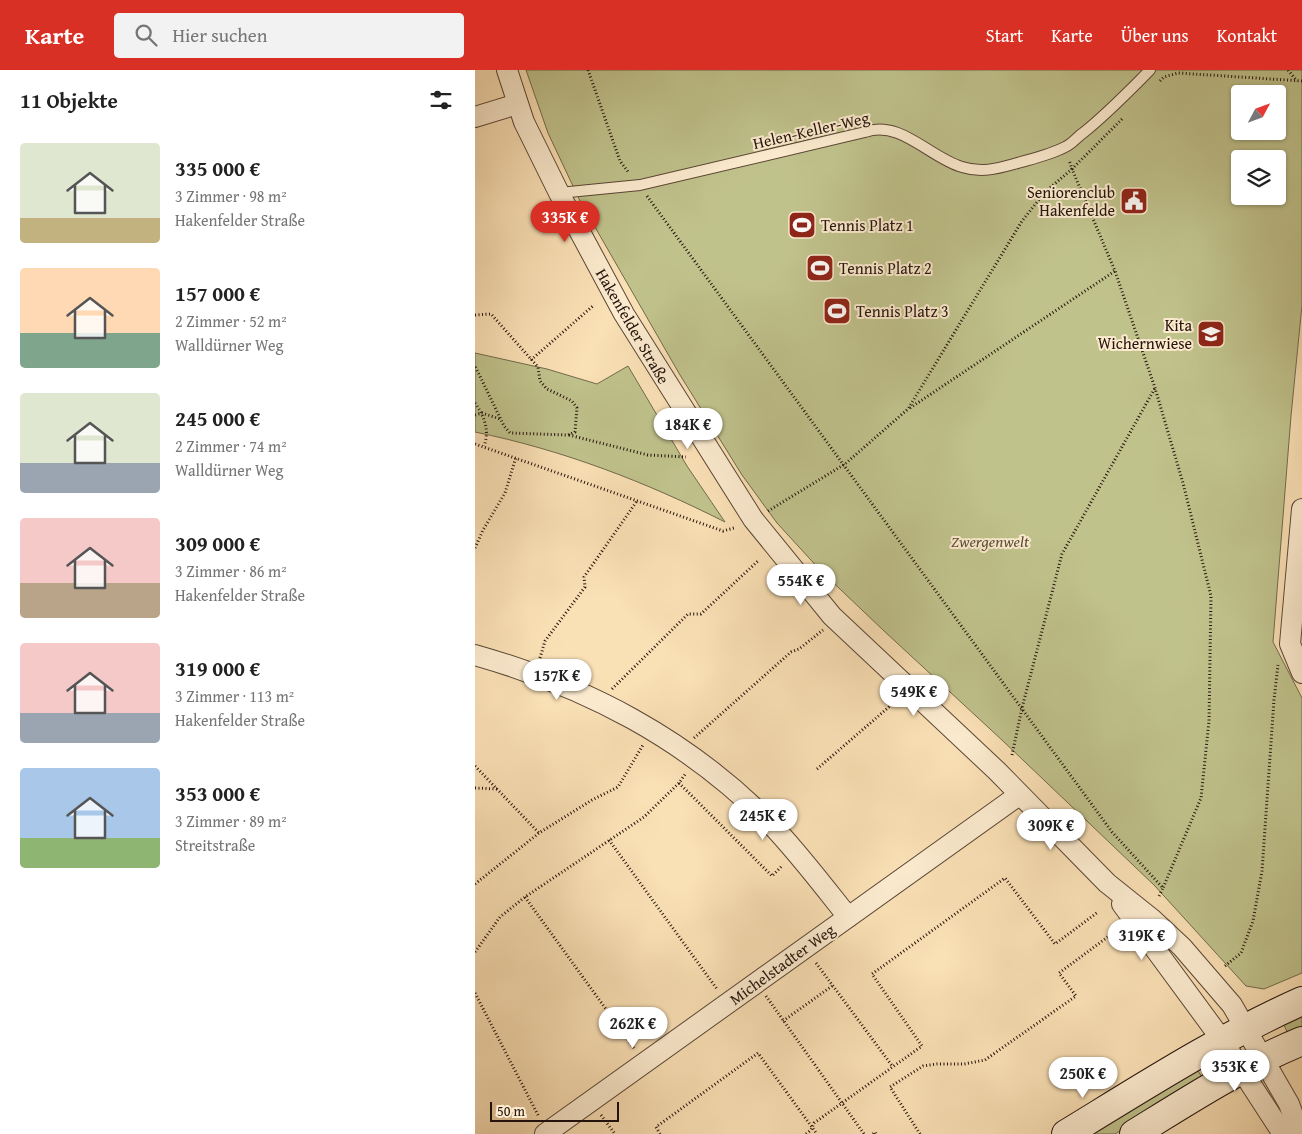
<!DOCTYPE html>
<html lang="de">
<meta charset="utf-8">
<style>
:root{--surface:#fff;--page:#f2f2f2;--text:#222;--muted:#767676;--accent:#d93025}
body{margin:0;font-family:"Gentium Book Plus",serif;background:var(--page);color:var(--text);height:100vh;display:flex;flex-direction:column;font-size:19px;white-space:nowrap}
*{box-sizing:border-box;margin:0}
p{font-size:16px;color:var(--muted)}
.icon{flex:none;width:28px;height:28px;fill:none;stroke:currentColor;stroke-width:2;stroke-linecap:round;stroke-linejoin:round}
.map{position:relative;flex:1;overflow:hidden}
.sheet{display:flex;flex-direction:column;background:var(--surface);width:475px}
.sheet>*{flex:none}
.needle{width:32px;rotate:49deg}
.tools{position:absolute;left:756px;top:15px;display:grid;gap:10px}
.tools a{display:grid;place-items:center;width:55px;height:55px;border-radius:5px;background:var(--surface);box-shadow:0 1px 4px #0004;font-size:25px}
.scale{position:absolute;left:15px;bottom:12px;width:129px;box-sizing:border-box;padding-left:5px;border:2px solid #25130c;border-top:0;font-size:14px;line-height:18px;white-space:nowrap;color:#25130c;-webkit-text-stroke:4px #fcebcf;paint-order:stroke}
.price{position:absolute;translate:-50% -42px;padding:0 11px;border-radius:18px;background:#fff;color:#222;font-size:16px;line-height:32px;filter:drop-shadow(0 1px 2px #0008)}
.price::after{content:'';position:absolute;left:50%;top:30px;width:15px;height:11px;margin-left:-8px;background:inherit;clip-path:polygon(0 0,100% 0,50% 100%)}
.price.on{background:var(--accent);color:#fff}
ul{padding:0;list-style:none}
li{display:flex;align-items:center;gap:15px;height:125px;padding:0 20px}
li span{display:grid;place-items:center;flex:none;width:140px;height:100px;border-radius:5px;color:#555}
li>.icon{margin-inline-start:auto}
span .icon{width:60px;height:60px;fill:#fffc;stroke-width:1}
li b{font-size:21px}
h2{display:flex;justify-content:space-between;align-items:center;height:60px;padding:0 20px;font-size:21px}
header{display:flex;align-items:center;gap:30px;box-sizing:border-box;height:70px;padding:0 25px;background:var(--accent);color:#fff}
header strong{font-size:24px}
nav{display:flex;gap:28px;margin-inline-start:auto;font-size:18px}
.search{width:350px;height:45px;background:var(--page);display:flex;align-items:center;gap:12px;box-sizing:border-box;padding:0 18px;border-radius:5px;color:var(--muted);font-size:19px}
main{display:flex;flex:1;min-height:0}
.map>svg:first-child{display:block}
.green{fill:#c0c28c;stroke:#726a4c;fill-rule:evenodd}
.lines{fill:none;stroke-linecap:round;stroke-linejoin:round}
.lane-casing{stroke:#5a4636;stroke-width:12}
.street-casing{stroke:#5a4636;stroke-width:22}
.secondary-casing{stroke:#25130c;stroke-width:30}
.path{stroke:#25130c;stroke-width:3;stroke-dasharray:1 2.5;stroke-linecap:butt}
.lane{stroke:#fcebcf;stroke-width:10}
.street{stroke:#fcebcf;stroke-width:20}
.secondary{stroke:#fcebcf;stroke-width:28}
.labels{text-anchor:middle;stroke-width:4;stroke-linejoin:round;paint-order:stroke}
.street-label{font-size:16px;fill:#25130c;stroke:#fcebcf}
.poi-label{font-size:16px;fill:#25130c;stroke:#fcebcf;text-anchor:start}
.park-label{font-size:16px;font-style:italic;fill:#5b5039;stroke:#fcebcf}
</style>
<header>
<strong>Karte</strong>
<div class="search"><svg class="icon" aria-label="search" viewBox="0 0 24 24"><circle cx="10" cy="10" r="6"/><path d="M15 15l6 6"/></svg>Hier suchen</div>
<nav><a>Start</a><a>Karte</a><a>Über uns</a><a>Kontakt</a></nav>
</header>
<main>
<section class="sheet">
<h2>11 Objekte<svg class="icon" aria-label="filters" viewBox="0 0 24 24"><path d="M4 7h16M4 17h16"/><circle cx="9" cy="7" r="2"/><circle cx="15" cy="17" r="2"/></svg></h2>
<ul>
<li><span style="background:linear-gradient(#dfe7d0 75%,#c2b280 0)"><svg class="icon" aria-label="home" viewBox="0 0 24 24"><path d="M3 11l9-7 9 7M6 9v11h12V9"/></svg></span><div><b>335 000 €</b><p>3 Zimmer · 98 m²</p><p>Hakenfelder Straße</p></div></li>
<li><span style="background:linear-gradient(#ffd9b3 65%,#7fa58c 0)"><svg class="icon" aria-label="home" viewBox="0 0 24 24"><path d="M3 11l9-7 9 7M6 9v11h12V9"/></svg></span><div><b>157 000 €</b><p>2 Zimmer · 52 m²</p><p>Walldürner Weg</p></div></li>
<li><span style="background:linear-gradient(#dfe7d0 70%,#9aa5b1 0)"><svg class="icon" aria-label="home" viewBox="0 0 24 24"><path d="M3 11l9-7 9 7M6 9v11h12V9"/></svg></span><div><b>245 000 €</b><p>2 Zimmer · 74 m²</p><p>Walldürner Weg</p></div></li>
<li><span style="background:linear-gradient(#f6c9c9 65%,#b9a48a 0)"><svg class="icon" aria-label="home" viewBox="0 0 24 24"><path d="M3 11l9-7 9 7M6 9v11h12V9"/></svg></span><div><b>309 000 €</b><p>3 Zimmer · 86 m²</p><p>Hakenfelder Straße</p></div></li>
<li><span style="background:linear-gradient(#f6c9c9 70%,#9aa5b1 0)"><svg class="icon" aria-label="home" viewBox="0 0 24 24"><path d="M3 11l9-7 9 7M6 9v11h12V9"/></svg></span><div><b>319 000 €</b><p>3 Zimmer · 113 m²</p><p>Hakenfelder Straße</p></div></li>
<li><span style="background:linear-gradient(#a9c7e8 70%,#8fb573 0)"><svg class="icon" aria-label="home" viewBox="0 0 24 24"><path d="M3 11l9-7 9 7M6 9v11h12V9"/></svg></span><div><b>353 000 €</b><p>3 Zimmer · 89 m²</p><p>Streitstraße</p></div></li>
</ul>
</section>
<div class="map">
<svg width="827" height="1064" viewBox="0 0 827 1064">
<rect width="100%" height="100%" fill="#fae0b5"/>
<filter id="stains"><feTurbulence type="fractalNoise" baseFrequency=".004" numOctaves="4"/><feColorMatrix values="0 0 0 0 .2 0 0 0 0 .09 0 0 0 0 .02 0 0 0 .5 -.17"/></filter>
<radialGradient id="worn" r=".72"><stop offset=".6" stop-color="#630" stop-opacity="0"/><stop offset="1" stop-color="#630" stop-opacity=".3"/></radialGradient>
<g class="green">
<path d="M51,0H827V235L816,346L798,572L827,628V903L789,919L771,916L679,815L528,671L408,560L346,501L302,453L267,405L205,305L105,131L73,63ZM765,24H802V61H765ZM765,89H802V126H765Z"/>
<path d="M0,283L72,299L122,314L153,296L212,396L250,452C171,412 88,380 0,362Z"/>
<path d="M827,943V964L815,968L808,953Z"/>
<path d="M720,997L728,1008L640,1064H604Z"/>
</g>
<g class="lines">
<defs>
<path id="lane" d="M84,123L165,115L390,62C425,49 455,88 487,97C506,103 521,99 539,94C556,89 575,85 590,77C597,74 602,67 608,63C632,44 653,22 675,0"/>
<g id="street">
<path d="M32,0L49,52L84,123L149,244L278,449L357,546L522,701L632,813L677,849L707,877L757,935L814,1034L825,1064"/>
<path d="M0,47L42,34"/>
<path d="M827,439L815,574L827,603"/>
<path d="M0,585C112,617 210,668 293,751C322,781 347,814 373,847"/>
<path d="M647,834L747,970L808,1064"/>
<path d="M70,1064L544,725"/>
</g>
<g id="secondary">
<path d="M591,1064C668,1017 744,968 827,931"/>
<path d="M659,1064C714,1030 768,995 827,971"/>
</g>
</defs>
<use href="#lane" class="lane-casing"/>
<use href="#street" class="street-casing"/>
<use href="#secondary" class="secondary-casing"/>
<g class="path">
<path d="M113,0L145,91L154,103"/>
<path d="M813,0L822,11"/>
<path d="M685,11L689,7L703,3L827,11"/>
<path d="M647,49L597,99L640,201L680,318L708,413L736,526L734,651L726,728L688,818"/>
<path d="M172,126L637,762L688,818L684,826"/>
<path d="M0,245L16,244L63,297L65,311L72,319L97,331L102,338L100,362L93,365L35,363L29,356L0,296"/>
<path d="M56,290L119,235"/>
<path d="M0,333C9,346 15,360 9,376"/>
<path d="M435,338L640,201"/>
<path d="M0,345L7,343L25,349"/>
<path d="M94,365L173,385L211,387"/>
<path d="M0,374L248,461L259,458"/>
<path d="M293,441L370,394L433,339L547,151L570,122L597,99L594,90"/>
<path d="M0,478L8,460L30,423L41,387"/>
<path d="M65,588L70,571L110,517L109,507L162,431"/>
<path d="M137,619L213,544H226L284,490"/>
<path d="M219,668L316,582L324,579L348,560"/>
<path d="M537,685L547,638L587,484L680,318"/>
<path d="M0,696L64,763"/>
<path d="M342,699L422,630"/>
<path d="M204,713L297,806L308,795"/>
<path d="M0,718L22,719"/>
<path d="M134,770L242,919"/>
<path d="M0,814L64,763L117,730L143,717L168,675"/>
<path d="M50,827L159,978"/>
<path d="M0,882L25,847L50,827L169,747L204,713L211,703"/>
<path d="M341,893L418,997"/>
<path d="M750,896L766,883L778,851L787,801L799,630L803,595"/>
<path d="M0,923L64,1047"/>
<path d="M291,926L389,1064"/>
<path d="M308,951L357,916"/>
<path d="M126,1045L140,1064"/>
<path d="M185,1064L181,1057L283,983L342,1064"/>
<path d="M331,1064L336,1060L339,1053L447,976L397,904L530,808L580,874L623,842"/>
<path d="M398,1064L400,1062L401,1064"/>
<path d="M445,1064L415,1017L448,996L462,994H489L510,990L601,926L584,903L638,863"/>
</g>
<use href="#lane" class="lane"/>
<use href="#street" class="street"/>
<use href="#secondary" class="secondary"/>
</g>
<defs>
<symbol id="civic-square" viewBox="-11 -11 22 22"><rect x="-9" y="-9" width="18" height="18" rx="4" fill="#8f2418" stroke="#fcebcf"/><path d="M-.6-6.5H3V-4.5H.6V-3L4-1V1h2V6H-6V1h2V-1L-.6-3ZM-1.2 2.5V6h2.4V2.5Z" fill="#fff"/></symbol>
<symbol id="stadium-square" viewBox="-11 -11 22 22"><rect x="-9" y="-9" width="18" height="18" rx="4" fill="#8f2418" stroke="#fcebcf"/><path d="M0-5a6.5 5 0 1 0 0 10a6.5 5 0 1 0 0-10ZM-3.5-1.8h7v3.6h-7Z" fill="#fff"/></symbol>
<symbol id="school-square" viewBox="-11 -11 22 22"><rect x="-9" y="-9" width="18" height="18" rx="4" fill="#8f2418" stroke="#fcebcf"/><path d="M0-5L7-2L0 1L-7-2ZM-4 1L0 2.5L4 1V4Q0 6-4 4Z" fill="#fff"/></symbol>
</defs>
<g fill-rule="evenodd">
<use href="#civic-square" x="643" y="115" width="32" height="32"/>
<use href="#stadium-square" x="311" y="139" width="32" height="32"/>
<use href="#stadium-square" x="329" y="182" width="32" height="32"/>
<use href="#stadium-square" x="346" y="225" width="32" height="32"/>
<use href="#school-square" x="720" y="248" width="32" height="32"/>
</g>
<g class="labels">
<g class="street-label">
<text transform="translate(336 60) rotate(-13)" y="6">Helen-Keller-Weg</text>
<text transform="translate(158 256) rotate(60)" y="6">Hakenfelder Straße</text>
<text transform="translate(307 894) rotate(-36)" y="6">Michelstadter Weg</text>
</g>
<g class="poi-label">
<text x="640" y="128" text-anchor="end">Seniorenclub<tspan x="640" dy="18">Hakenfelde</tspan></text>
<text x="346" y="161">Tennis Platz 1</text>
<text x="364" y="204">Tennis Platz 2</text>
<text x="381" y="247">Tennis Platz 3</text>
<text x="717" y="261" text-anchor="end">Kita<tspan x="717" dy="18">Wichernwiese</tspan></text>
</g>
<g class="park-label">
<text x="515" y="477">Zwergenwelt</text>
</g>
</g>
<rect width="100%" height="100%" filter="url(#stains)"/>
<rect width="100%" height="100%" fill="url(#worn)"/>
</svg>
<div class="tools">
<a><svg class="needle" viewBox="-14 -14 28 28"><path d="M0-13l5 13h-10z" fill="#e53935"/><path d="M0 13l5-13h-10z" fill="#767676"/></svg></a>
<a><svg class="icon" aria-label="layers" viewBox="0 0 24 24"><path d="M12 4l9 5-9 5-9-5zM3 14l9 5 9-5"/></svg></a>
</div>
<div class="scale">50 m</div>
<b class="price on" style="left:90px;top:173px">335K €</b>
<b class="price" style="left:213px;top:380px">184K €</b>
<b class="price" style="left:326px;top:536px">554K €</b>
<b class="price" style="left:82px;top:631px">157K €</b>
<b class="price" style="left:439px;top:647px">549K €</b>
<b class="price" style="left:288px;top:771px">245K €</b>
<b class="price" style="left:576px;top:781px">309K €</b>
<b class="price" style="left:667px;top:891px">319K €</b>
<b class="price" style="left:158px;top:979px">262K €</b>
<b class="price" style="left:760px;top:1022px">353K €</b>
<b class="price" style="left:608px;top:1029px">250K €</b>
</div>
</main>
